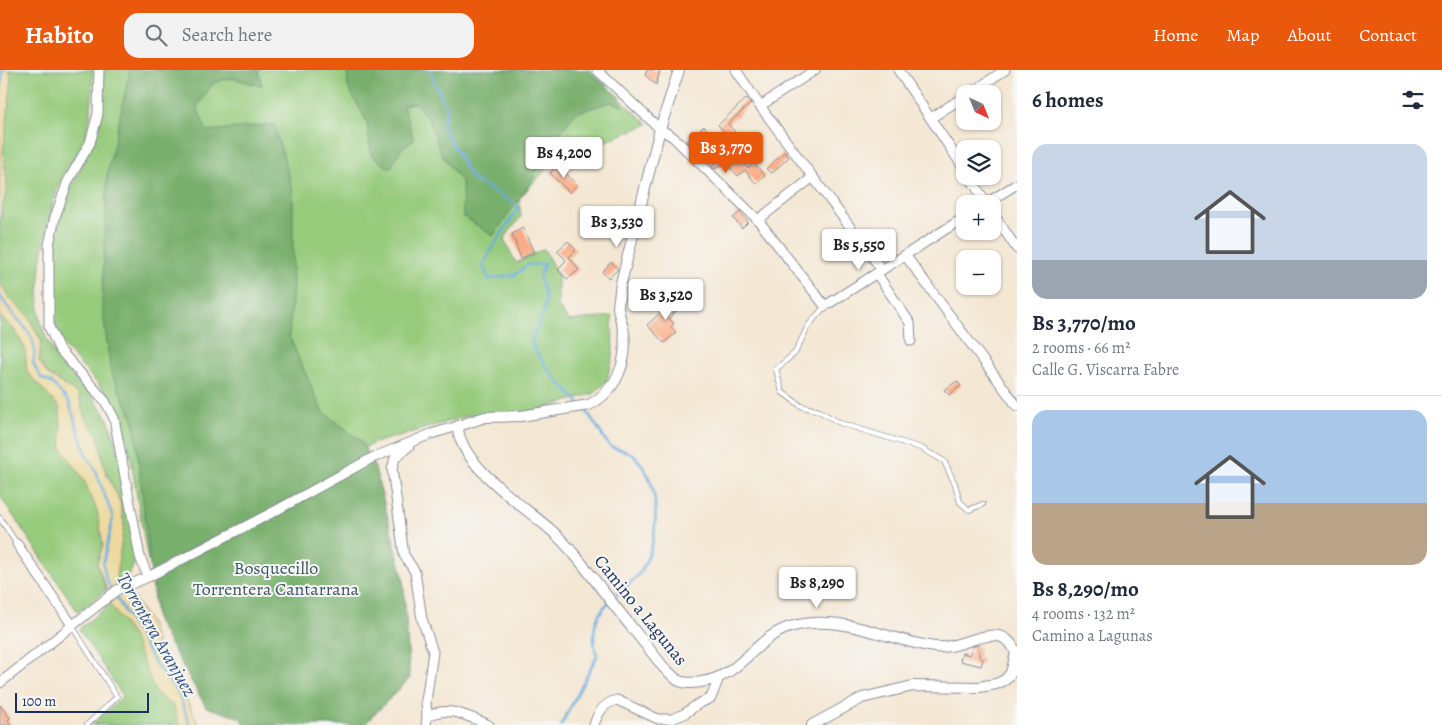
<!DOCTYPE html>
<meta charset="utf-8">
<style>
:root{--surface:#fff;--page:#f2f2f3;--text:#1f2937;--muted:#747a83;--line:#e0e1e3;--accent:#ea580c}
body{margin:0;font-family:Alegreya,serif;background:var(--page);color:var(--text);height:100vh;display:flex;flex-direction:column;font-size:19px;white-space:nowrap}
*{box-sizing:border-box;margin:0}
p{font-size:16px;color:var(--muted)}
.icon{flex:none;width:28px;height:28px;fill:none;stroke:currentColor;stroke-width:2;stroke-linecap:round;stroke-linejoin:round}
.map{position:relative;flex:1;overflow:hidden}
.details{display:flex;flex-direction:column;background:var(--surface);width:425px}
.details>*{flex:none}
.needle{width:32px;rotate:137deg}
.controls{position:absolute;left:956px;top:15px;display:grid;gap:10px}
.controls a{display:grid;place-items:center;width:45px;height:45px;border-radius:10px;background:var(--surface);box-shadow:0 1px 4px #0004;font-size:25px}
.scale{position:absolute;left:15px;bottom:12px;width:134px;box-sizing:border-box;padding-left:5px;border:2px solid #1b2f5e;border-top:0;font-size:14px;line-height:18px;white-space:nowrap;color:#1b2f5e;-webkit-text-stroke:4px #f6f6f2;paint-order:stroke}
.price{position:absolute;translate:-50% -42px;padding:0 11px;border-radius:5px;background:#fff;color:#222;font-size:16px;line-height:32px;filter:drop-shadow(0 1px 2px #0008)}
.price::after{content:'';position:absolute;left:50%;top:30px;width:15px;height:11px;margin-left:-8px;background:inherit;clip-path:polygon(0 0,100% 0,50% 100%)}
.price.current{background:var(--accent);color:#fff}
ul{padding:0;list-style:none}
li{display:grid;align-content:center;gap:10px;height:265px;padding:0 15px}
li+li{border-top:1px solid var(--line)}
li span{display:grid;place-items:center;height:155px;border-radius:15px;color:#555}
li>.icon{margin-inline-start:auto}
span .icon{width:90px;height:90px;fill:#fffc;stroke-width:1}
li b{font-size:21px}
h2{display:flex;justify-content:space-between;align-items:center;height:60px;padding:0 15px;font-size:21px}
header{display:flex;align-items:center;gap:30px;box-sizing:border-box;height:70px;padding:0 25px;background:var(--accent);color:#fff}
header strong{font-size:24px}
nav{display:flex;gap:28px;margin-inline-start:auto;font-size:18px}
.search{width:350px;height:45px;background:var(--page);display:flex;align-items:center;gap:12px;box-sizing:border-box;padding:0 18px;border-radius:15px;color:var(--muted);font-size:19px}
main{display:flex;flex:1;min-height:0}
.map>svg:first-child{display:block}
.green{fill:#96cb7c;stroke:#587d6d}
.forest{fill:#78af6c;stroke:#4a6f65}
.sand{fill:#eeda9e;stroke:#84847e}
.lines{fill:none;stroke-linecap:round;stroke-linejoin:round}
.stream{stroke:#6aacde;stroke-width:2.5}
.building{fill:#fbac86}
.service-casing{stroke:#888b98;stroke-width:6}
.minor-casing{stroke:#888b98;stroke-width:11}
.tertiary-casing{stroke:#888b98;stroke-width:12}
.service{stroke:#fff;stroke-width:4.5}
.minor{stroke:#fff;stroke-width:9}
.tertiary{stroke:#fff;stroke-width:10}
.labels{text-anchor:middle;stroke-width:4;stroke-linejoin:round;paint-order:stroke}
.park-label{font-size:18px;fill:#3a5666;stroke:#f6f6f2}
.street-label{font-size:18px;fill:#1b2f5e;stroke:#f6f6f2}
.water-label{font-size:19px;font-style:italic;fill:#335484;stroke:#f6f6f2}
</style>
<header>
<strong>Habito</strong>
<div class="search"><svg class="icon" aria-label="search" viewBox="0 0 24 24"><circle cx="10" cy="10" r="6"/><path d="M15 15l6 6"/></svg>Search here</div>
<nav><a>Home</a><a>Map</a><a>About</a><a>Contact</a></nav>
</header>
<main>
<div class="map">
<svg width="1017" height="655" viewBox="0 0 1017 655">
<rect width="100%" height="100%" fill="#f6f6f2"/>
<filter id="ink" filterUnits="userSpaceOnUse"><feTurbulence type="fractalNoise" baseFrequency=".02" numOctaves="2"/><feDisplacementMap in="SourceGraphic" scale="10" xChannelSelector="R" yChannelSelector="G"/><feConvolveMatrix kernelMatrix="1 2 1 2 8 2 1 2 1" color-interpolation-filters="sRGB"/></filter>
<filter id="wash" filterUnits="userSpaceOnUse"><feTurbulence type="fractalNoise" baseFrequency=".0096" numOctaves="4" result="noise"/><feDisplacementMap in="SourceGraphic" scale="20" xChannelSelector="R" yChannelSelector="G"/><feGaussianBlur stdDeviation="1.12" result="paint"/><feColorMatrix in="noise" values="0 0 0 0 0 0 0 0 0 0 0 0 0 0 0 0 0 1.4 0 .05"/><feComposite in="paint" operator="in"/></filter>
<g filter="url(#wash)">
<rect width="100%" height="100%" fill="#f4e7d3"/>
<g class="green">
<path d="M10,0H93C92,24 93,48 83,71C77,87 64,101 58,117C46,152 38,200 39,236C40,284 81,308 105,344C120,368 133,460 135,491L130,503L115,513L124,455L120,432L104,398L98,366L85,349L78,324L47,304L39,291L41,270L28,246L9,228L0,212V152L7,114L3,82L11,17Z"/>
<path d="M104,0H588L648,54L551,93L519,129L521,146L504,169L516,193L544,179L558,206V236L569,251L612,246L613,288L606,312L595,323L525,344L471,345L374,373L148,491L127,366L114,332L61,273L53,247L56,173L61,145L75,109L93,73L102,44Z"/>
<path d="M0,247L14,259L25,278L27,302L60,338L62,379L83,408L97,440L103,475L97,494L106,520L78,542L0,426Z"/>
<path d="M110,534L133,567L156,623L174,637L179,655H92L123,626L79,559Z"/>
</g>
<g class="forest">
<path d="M130,0H258L262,16L231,8L213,13L197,37L207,61L274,54L293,121V218L289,266L322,341L361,371L375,398L403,506L410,608L364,655H245L241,648L206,637L156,549L134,351L111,303L102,235L107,105Z"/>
<path d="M347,0H589L619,27L623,36L610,32L576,43L551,73L530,114L493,166L463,146L462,113L442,85L428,48L415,33L403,35L414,69L401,79L390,99L371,85L367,52L348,17Z"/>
</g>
<g class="sand">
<path d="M0,0H10L11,17L3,82L7,114L0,152Z"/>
<path d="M0,212L9,228L28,246L41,271L39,291L47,304L78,324L85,349L98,365L104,398L120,432L124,455L115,513L121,525L130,523L149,551L161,587L175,607L199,655H179L174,637L156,623L133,567L110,534L109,525L97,494L103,475L97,440L83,408L62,379L60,338L27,302L25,278L14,259L0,247Z"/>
</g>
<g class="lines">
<g class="stream">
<path d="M430,0L447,40L442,56L472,109L511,131L518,138L491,180L483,196L489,209L515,205L527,195L544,194L539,208C552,234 542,247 531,271C543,299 560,312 580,334"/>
<path d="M0,31L3,0"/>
<path d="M0,224C11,252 42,259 33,293L41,308L52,313L69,332L86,385L96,401L113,448L103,494L106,509L112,521"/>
<path d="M584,338C592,347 604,370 610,376C616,380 626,379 632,384C663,411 660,464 643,498C638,509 622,519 613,528"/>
<path d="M115,525L156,595L178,622L190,655"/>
<path d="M561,655L597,586C591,566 593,547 609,532"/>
</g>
</g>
<g id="blocks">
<g class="building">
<path d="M647,0H660L656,15L645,5Z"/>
<path d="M747,28L751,33L728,54L735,62L729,67L718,55Z"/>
<path d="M704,56L709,61L692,77L687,71Z"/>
<path d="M730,66L741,79L735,84L748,98L754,93L765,106L756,114L745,100L738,106L726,93L715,99L712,96L727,82L720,74Z"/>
<path d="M784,82L789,87L772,103L766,99Z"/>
<path d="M558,95L577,115L570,123L550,103Z"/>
<path d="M740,142L748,152L742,158L733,148Z"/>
<path d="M523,158L534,183L521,189L512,164Z"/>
<path d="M568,171L576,180L569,187L579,200L567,209L558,200L566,190L557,181Z"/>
<path d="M611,192L618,199L609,208L602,202Z"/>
<path d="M680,225L686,232L669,248L674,254L671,257L676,263L664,273L647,255Z"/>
<path d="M957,311L961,316L949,325L944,320Z"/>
<path d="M977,575L979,579V587L983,589L981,596L960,591L962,583L970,585L972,577Z"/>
<path d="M0,635L10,648L8,650L11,655H0Z"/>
</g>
</g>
</g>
<g filter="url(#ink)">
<use href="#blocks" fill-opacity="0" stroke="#888b98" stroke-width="1"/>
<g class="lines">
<defs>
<g id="service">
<path d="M825,236L808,256L795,283L776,299L782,322L801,336L819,341L840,353L921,378L944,391L955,414L960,432L969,440L983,434"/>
<path d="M0,448L17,474"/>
<path d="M72,556L117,627L87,655"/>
</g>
<g id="minor">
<path d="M99,0L98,44L90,73L68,111L55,147L49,175V257L59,279L105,331L114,348L140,487L148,507"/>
<path d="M597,0L660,59L673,67L758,150L825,236L965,147"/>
<path d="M736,0L760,36L882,200"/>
<path d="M898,0L965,100"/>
<path d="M969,24L1005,0"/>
<path d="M760,36L815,0"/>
<path d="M931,48L965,26"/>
<path d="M969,106L987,134"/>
<path d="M985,134L1017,114"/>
<path d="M992,142L1017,179"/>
<path d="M758,150L813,107"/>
<path d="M905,185L1017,336"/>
<path d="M877,204L910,253L911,271"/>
<path d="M409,376L395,388L392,399L404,485L415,502L422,549L433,582L426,631L427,647"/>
<path d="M17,474L72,555"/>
<path d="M0,613L117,520L148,507L277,440L372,388L431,364L458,356"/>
<path d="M426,655L427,647C447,634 469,647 489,655"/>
<path d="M594,655C598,642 604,633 617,630L658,649H672L684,644L698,634L711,628L718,610"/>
</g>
<path id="tertiary" d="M679,0L660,59L621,213C620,221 619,229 618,236C618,245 623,254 624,263C628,293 616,321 589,335L521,346L485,347L458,356C458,394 525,437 551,460C571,478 587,500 603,521C623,547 644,572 664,598C669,602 674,608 679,611C686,614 693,613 701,612C741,607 754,568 790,557C840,542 886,570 935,577C963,581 1001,545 1016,583L1011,603L1005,610L996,614L979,617L913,616L862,628L812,655"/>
</defs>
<use href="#service" class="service-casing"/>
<use href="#minor" class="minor-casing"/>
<use href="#tertiary" class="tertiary-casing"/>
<use href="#service" class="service"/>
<use href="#minor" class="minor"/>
<use href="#tertiary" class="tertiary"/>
</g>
</g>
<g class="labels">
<g class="park-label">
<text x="276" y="504">Bosquecillo<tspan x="276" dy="21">Torrentera Cantarrana</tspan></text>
</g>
<g class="street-label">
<text transform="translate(641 540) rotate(51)" y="6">Camino a Lagunas</text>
</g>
<g class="water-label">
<text transform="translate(157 564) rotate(60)" y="7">Torrentera Aranjuez</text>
</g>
</g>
</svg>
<div class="controls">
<a><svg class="needle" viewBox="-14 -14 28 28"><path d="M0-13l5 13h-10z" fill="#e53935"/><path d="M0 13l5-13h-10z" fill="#747a83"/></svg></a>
<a><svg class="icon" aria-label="layers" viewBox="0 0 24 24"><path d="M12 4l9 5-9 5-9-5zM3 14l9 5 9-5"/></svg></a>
<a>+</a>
<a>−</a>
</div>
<div class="scale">100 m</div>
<b class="price current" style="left:726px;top:104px">Bs 3,770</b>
<b class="price" style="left:564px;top:109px">Bs 4,200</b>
<b class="price" style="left:617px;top:178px">Bs 3,530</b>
<b class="price" style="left:859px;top:201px">Bs 5,550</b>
<b class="price" style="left:666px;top:251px">Bs 3,520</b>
<b class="price" style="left:817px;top:539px">Bs 8,290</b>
</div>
<section class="details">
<h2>6 homes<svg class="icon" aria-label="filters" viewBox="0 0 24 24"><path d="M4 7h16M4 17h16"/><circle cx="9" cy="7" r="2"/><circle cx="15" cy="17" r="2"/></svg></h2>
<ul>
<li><span style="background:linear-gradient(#c9d6e8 75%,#9aa5b1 0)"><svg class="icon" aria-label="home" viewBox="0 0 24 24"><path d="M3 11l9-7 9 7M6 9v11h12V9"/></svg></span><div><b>Bs 3,770/mo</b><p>2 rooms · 66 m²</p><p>Calle G. Viscarra Fabre</p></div></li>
<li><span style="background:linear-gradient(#a9c7e8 60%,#b9a48a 0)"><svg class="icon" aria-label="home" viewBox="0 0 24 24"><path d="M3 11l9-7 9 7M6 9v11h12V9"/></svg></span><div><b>Bs 8,290/mo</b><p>4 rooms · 132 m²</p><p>Camino a Lagunas</p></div></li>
</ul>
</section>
</main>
